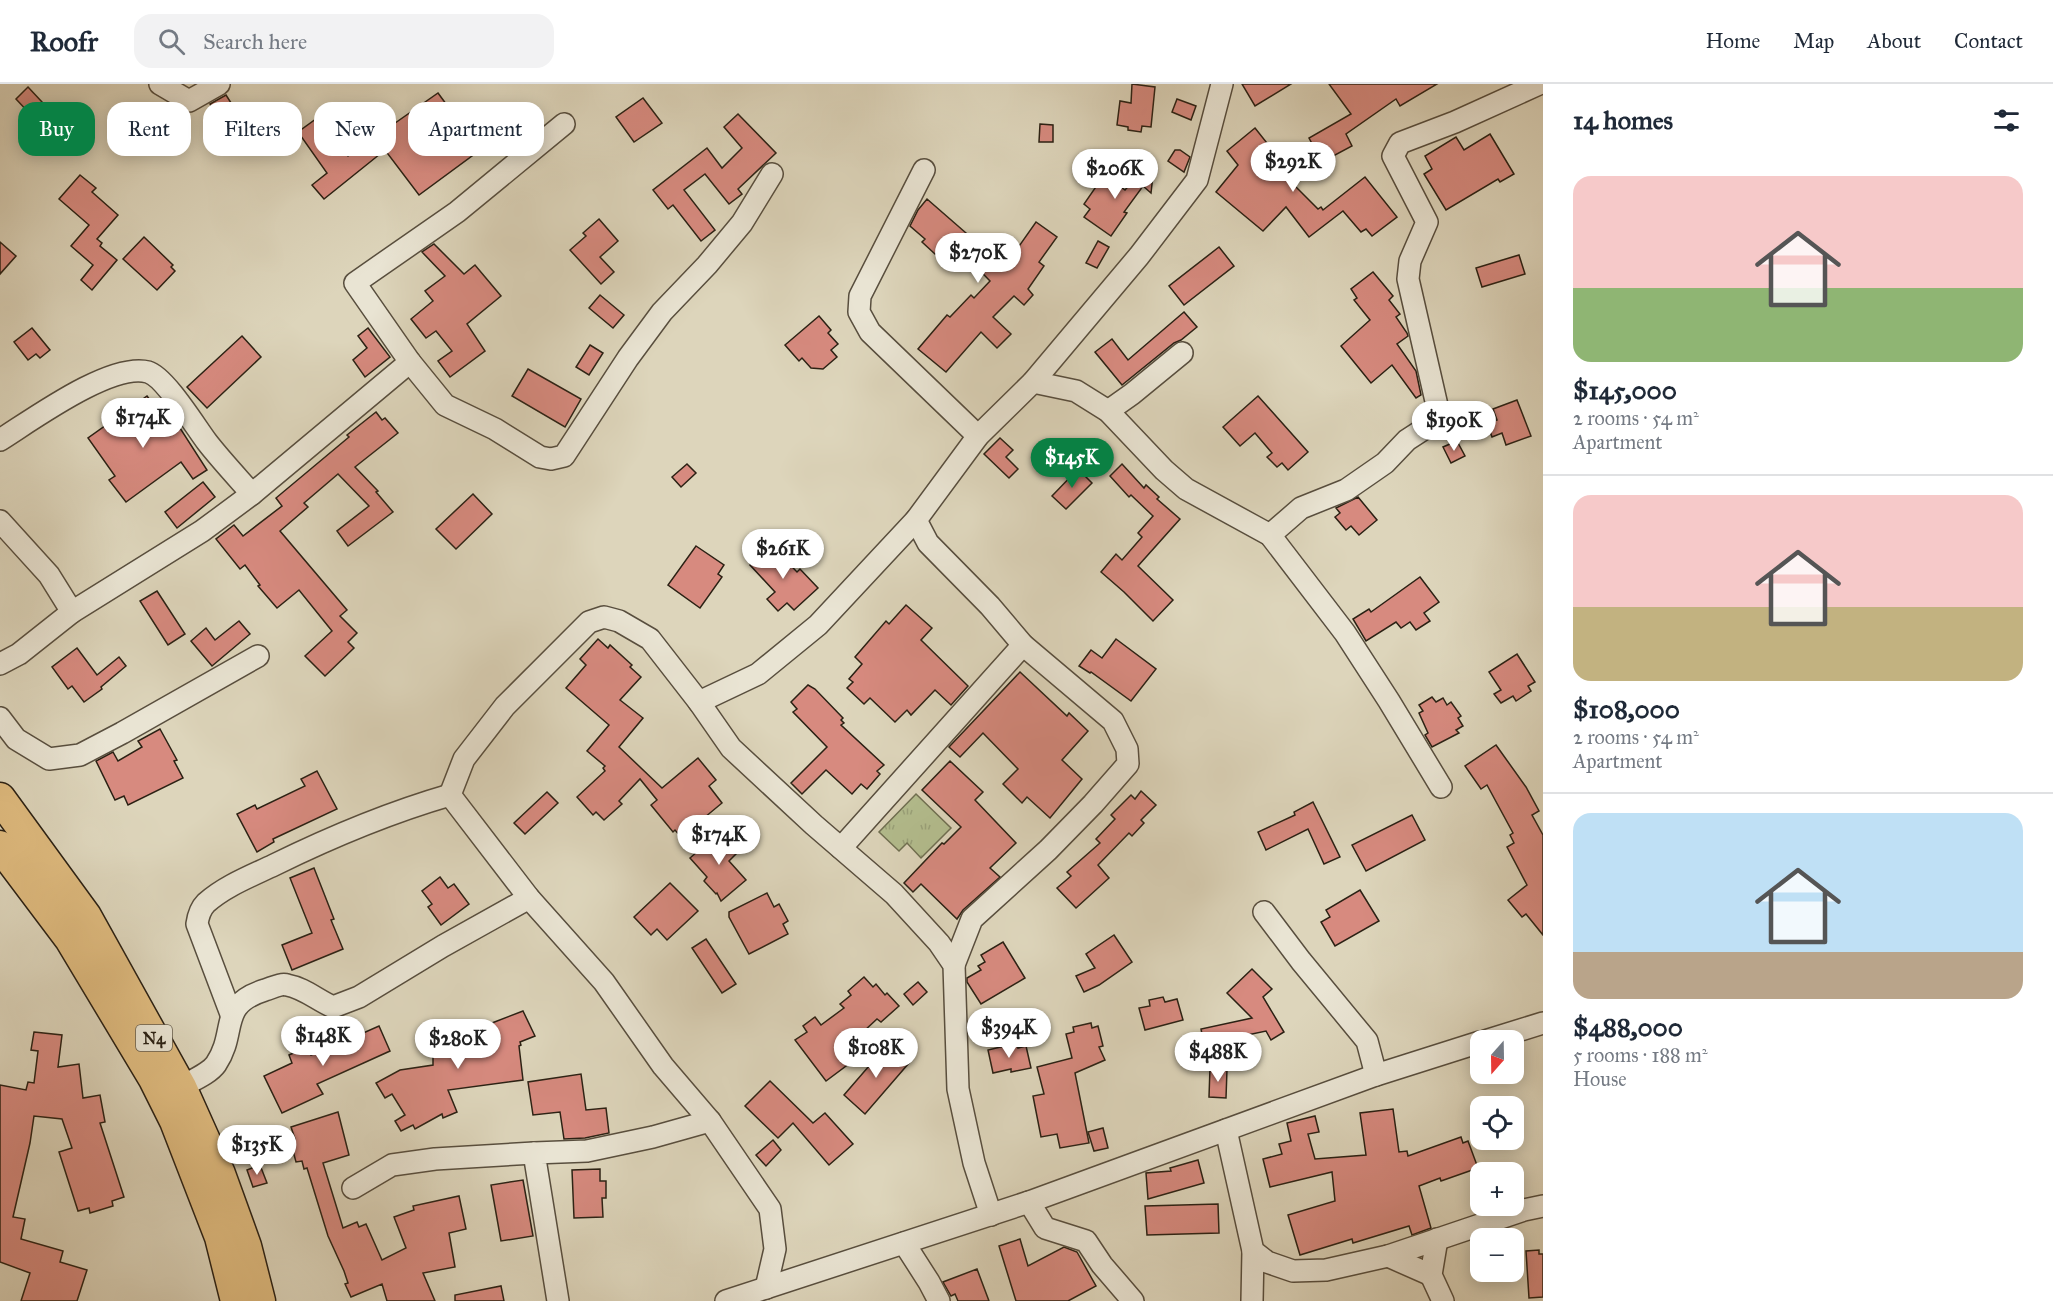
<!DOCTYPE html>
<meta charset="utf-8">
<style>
:root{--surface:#fff;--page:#f2f2f3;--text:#1f2937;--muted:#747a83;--line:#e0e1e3;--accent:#0b8043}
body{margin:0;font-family:"IM FELL Great Primer",serif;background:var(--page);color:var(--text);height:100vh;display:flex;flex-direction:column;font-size:22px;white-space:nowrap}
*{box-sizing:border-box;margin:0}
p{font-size:20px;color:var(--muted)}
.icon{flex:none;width:33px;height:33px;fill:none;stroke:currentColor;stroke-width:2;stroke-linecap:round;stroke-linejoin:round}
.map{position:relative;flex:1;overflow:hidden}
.sheet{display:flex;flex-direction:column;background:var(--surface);width:510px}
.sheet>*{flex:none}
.guide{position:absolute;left:18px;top:18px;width:570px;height:54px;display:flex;gap:12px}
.needle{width:39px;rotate:200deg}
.buttons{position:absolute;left:1470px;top:946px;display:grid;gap:12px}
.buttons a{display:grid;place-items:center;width:54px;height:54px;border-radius:12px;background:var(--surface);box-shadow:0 3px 15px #0003;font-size:30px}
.price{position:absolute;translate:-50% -51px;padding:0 14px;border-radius:21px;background:#fff;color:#222;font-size:20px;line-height:39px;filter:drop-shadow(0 2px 3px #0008)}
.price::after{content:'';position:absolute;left:50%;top:36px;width:18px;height:14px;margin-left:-9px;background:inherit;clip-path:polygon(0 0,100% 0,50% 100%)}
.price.current{background:var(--accent);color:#fff}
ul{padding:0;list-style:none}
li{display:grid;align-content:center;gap:12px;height:318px;padding:0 30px}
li+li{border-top:2px solid var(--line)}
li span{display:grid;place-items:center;height:186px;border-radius:18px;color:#555}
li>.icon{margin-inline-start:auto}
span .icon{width:108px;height:108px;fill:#fffc;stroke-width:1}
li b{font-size:26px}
h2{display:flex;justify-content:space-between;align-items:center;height:72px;padding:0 30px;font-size:26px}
.tag{padding:0 21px;border-radius:18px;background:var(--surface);box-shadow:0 3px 15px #0003;font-size:21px;line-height:54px}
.tag.current{background:var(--accent);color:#fff}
header{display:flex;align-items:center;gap:36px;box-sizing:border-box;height:84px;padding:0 30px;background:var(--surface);border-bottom:2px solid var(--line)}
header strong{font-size:28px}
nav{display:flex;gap:33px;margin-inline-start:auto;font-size:21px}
.search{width:420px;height:54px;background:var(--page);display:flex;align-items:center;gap:15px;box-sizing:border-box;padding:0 21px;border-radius:18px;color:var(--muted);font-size:22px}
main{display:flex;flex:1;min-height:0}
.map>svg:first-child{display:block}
.grass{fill:url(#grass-tufts);stroke:#6f6f51;stroke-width:1.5}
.building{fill:#d78a7f;stroke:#2b2114;stroke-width:1.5}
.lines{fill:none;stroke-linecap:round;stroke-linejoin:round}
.minor-casing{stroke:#584e3e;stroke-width:24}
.highway-casing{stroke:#2b2114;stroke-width:33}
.minor{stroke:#e9e4d3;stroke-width:21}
.highway{stroke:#deba7e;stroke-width:30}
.labels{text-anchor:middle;stroke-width:6;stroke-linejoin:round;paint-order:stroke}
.shield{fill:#e9e4d3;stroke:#645c4d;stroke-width:1.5}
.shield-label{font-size:16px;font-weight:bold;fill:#2b2114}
</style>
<header>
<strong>Roofr</strong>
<div class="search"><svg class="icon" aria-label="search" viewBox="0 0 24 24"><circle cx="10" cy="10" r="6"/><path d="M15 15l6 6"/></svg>Search here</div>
<nav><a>Home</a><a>Map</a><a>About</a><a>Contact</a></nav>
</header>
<main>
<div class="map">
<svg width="1543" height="1217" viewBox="0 0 1543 1217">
<defs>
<pattern id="grass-tufts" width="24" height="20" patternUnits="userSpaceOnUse" patternTransform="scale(1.5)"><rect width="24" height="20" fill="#b3bd8e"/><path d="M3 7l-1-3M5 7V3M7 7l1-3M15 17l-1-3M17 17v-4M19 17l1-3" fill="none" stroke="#9aa27a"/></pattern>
</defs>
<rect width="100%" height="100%" fill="#ddd5bb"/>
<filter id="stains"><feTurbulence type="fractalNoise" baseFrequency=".00333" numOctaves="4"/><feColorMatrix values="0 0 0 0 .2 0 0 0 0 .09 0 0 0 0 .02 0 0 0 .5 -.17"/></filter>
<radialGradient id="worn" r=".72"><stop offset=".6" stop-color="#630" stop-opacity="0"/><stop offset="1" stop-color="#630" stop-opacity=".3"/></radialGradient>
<path class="grass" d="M916,710L951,744L921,774L907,759L899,767L879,748Z"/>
<g class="building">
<path d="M1132,0L1155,3L1151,43L1142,42L1141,48L1128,46V43L1117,41L1120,17L1131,19Z"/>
<path d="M1242,0H1291L1255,22Z"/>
<path d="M1329,0H1437L1400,22L1396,15L1346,50L1352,62L1322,78L1309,54L1351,30Z"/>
<path d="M28,3L42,18L30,30L16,15Z"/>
<path d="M438,9L480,66L419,111L385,66L324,115L312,101L327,89L298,48L320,32L348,72Z"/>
<path d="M226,11L233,22L218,31L210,20Z"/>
<path d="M643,14L662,39L634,58L616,33Z"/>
<path d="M1177,15L1196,22L1191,36L1172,28Z"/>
<path d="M738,30L776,69L738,105L742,110L729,120L705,90L684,106L715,146L701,157L673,121L668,125L653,106L707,64L722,84L742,64L724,43Z"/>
<path d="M1040,40L1053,41V58H1039Z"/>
<path d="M1255,44L1294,93L1289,96L1318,125L1321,123L1323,126L1365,93L1397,133L1372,152L1366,145L1361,148L1343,127L1309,153L1286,123L1263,147L1216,108L1238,81L1227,67Z"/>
<path d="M1490,50L1514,90L1500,98L1498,95L1446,126L1424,90L1432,85L1425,72L1456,53L1464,66Z"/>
<path d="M1175,66H1180L1190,73L1184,88L1168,77Z"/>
<path d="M1123,84L1141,88L1145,84L1152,89L1150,90L1153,91L1151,109L1143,102L1124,128L1127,129L1111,152L1084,133L1090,125L1084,120L1102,94L1108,98L1110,95L1125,106L1135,95Z"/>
<path d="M80,91L96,104L92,108L118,131L97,155L102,159L100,162L117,176L92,206L81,196L93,181L71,162L89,141L59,115Z"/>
<path d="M927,115L966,149L1003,185L1036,138L1057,153L1039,178L1044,182L1028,205L1033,211L1024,221L1014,212L993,233L1011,250L997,264L981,248L946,288L918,265L947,231L950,233L971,211L974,214L990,197L955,161L945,172L938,167L935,170L922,158L925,155L910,142L918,126Z"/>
<path d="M599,135L618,157L600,173L614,188L601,200L570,166L586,152L583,149Z"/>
<path d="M144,153L173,181L171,183L175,187L157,206L123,175Z"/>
<path d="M1098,157L1109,163L1097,184L1086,179Z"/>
<path d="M0,158L16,172L0,190Z"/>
<path d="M434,160L464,190L475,181L501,212L467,240L485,267L450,293L438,277L452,267L436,247L426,254L411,235L433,217L425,207L445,192L422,168Z"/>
<path d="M1219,163L1234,182L1184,221L1169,202Z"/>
<path d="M1519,171L1525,190L1482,203L1476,184Z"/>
<path d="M1373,188L1393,212L1389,216L1400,230L1396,233L1407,249L1408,252L1397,260L1416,287L1421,311L1416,314L1392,281L1371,299L1341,262L1370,236L1354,216L1357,214L1351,205Z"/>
<path d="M600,211L624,231L613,244L589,224Z"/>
<path d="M1184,228L1197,243L1181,256L1174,259L1122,301L1095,268L1112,255L1128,276Z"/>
<path d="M819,232L831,246L828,249L838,260L831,266L837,273L823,285L811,284L802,274L799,277L785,261Z"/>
<path d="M32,244L50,266L40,274L36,270L28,276L14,258Z"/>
<path d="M368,244L390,273L365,293L353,276L367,264L358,252Z"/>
<path d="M242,252L261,273L207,324L187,303Z"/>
<path d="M590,261L603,269L589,291L576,283Z"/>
<path d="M528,285L581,315L565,343L512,312Z"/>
<path d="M147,312L173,348L180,344L207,386L193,395L181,378L126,418L109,396L115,392L88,354Z"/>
<path d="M1258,312L1308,368L1288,386L1282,379L1277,383L1267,373L1272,369L1255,349L1240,362L1223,343Z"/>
<path d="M1517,316L1531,352L1506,361L1502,349L1492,353L1487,339L1497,336L1493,325Z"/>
<path d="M376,328L382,336L385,334L398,349L355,383L378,407L376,408L393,428L348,462L337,447L369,422L338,390L304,419L308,423L280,447L347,526L340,532L357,549L348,558L354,564L325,592L305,572L332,547L299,506L277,524L258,502L260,501L245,481L240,485L216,455L234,441L243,452L282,422L276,414L349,353L347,351Z"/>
<path d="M1000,354L1013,366L1006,373L1018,385L1009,394L984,370Z"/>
<path d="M1457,357L1465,372L1451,379L1443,363Z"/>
<path d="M687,380L696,389L681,403L672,393Z"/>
<path d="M1122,380L1144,404L1146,401L1159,413L1157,415L1180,435L1138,482L1173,516L1153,537L1124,508L1101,488L1116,470L1122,476L1142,453L1138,449L1153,432L1131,411L1129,413L1110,392Z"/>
<path d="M1078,385L1092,399L1066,425L1052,412Z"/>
<path d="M203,398L215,413L177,444L165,428Z"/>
<path d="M473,410L492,430L456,465L436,445Z"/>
<path d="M1358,413L1377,436L1359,451L1351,442L1346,446L1335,433L1340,429L1336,424Z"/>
<path d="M696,462L724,481L718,490L722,493L700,524L668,501Z"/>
<path d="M772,462L797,488L800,485L818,504L794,526L787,519L778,527L767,515L775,508L750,481Z"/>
<path d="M1420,493L1439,518L1424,529L1430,537L1416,546L1410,538L1401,544L1396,538L1366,557L1353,535L1369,525L1371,528Z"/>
<path d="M157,507L185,550L168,561L140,517Z"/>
<path d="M906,521L932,544L921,556L968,602L951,621L935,606L911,631L907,626L895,638L870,614L864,620L847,604L853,598L849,595L862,580L855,573L886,537L889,540Z"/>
<path d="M239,537L250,550L212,582L191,557L206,544L215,556Z"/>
<path d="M598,555L608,564L610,561L632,581L630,583L641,593L620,616L643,634L619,663L662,704L698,674L716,696L709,702L722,719L681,753L675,746L673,748L651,721L657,716L640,695L619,717L622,720L604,736L596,728L593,731L577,713L605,687L603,684L605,682L587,667L609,641L566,604L586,581L580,575Z"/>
<path d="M1116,555L1156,585L1131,617L1091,588L1090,589L1079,582L1091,566L1102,574Z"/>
<path d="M77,564L97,591L119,573L126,582L101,603L102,605L84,618L72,602L68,605L52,583Z"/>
<path d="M1517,570L1535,598L1528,602L1531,607L1516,617L1513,612L1501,619L1494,610L1501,606L1489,588Z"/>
<path d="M1020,588L1067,632L1069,629L1088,647L1062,676L1082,695L1050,734L1027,713L1022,719L1003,700L1018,685L983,649L960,673L949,663Z"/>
<path d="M808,601L815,605L843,634L841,636L844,639L841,641L884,681L877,687L880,690L867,705L861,700L852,710L826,686L802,710L791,699L827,663L793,628L797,625L791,618Z"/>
<path d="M1432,613L1436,618L1443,614L1447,621L1451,618L1461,632L1458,634L1463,642L1456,646L1459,649L1432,663L1425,651L1428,649L1419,629L1423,627L1419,621Z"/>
<path d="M160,645L177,676L174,677L183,694L128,721L124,712L115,716L96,677L113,668L118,677L142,663L138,657Z"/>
<path d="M1496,661L1526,703L1539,727L1532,731L1543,751V851L1526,830L1522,833L1508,816L1527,801L1507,763L1514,759L1510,751L1513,749L1487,701L1481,705L1465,682Z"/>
<path d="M950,677L983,708L975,716L1016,759L990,784L1000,793L963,826L957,835L921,800L913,808L904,799L942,759L944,760L961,743L922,706Z"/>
<path d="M317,687L337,725L273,755L274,758L257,768L237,730L255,721L257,725L305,702L301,695Z"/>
<path d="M1141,707L1156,721L1141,736L1144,739L1132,752L1129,749L1098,781L1109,794L1076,824L1057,804L1071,792L1067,788L1100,759L1096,755L1115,735L1111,731L1131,711L1135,715Z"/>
<path d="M547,708L558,719L525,750L514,739Z"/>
<path d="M1313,718L1340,773L1324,780L1308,745L1266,766L1258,748L1295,731L1294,728Z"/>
<path d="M1412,731L1425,756L1366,787L1352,761Z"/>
<path d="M721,747L739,767L729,777L746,796L721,817L717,809L716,810L704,797L707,793L690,774Z"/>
<path d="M314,784L334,835L331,836L343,865L292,886L282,861L312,849L290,794Z"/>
<path d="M440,793L448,804L454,800L469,820L441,841L428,823L432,820L422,807Z"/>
<path d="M670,799L698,827L667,856L657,845L651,851L634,833Z"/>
<path d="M1360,806L1379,837L1335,862L1321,838L1330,833L1326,826Z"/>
<path d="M767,809L774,823L779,820L788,837L783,840L788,850L749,870L729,833V828Z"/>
<path d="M1114,851L1132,878L1099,901L1084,908L1076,892L1095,884L1086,870Z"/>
<path d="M706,855L736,900L722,909L692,864Z"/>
<path d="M1003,858L1025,894L981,920L967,898V894L981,886L978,882L985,878L981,871Z"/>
<path d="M1252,885L1272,905L1263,913L1284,948L1271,956L1266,947L1204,960L1201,945L1252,934L1227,909Z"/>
<path d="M864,893L873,903L876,900L885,911L887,909L899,922L881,938L877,935L849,961L858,973L826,997L795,956L807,948L803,942L815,933L821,941L844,924L840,920L851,911L848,907Z"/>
<path d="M918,898L927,908L913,921L904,910Z"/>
<path d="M1163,913L1165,918L1177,915L1183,936L1145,946L1139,924L1150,922L1149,916Z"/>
<path d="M523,927L535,952L520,958L521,961L519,962L523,996L448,1006L457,1028L443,1034L442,1030L415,1045L413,1041L401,1047L395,1037L405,1031L392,1010L385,1014L376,999L400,986L433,981V967L449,957L446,950V942H463V950H497L492,939Z"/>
<path d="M1091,939L1092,944L1098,942L1103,962L1099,963L1105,976L1075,989L1089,1059L1060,1064L1057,1050L1041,1053L1033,1012L1044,1010L1037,983L1072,974L1066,950L1074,948L1073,943Z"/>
<path d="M357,942L361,950L379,942L390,967L317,1000L323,1010L282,1029L264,992L292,979L289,971L307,963L311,971L343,958L339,950Z"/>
<path d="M34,948L62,951L58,983L79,980L83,1014L100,1011L105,1038L100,1039L124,1113L112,1117L113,1122L90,1129L89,1124L78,1127L59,1068L72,1064L62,1035L34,1032L30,1059L13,1133L25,1135L21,1155L63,1167L60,1178L87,1186L77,1217H21L30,1189L0,1178V1001L26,1006L28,998L34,999L38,967L31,966Z"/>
<path d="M1017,959L1018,964L1026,962L1031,984L1011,988V985L993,989L988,966Z"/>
<path d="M888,960L909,979L865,1030L844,1011Z"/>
<path d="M1210,984L1227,985L1226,1014L1209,1013Z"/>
<path d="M581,990L586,1026L606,1024L609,1049L585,1054L564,1055L560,1028L533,1031L528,998Z"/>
<path d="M770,997L813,1039L825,1029L853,1060L829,1081L793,1039L778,1054L745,1022Z"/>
<path d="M1393,1025L1399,1068L1407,1067L1408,1072L1461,1053L1463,1059L1468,1057L1478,1084L1441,1097L1440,1094L1419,1102L1431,1144L1412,1151L1409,1142L1353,1159L1352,1155L1300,1171L1288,1131L1335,1117L1332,1088L1270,1103L1263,1075L1282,1070L1279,1060L1291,1057L1287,1039L1315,1032L1319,1048L1308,1050L1315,1075L1366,1071L1360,1029Z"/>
<path d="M338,1028L349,1071L323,1079L343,1144L357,1138L359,1143L366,1140L382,1176L406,1164L394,1133L414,1126L413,1122L459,1112L466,1145L449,1149L455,1183L423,1189L435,1217H387L382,1200L351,1213L345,1200L348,1199L344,1187L328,1152L307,1084L304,1085L302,1077L296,1078L290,1056L295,1055L291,1043Z"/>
<path d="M1103,1044L1108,1064L1094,1067L1088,1048Z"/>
<path d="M773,1056L781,1066L766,1082L756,1071Z"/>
<path d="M1198,1076L1204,1099L1148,1115L1146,1089L1171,1087L1170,1084Z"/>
<path d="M260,1081L267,1099L253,1103L247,1086Z"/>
<path d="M600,1085V1097H606V1114H602L603,1133L574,1134L572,1086Z"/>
<path d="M523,1096L533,1152L501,1157L491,1101Z"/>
<path d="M1218,1120L1219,1149L1147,1151L1145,1122Z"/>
<path d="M1020,1155L1028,1182L1064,1163L1077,1168L1096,1202L1068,1217H1016L999,1162Z"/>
<path d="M1539,1166V1170H1543V1213L1529,1214L1526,1167Z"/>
<path d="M977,1185L989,1217H958L955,1210L951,1212L943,1198Z"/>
<path d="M501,1202L504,1217H455V1211Z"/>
</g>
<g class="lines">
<defs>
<g id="minor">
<path d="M160,0L189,17L219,0"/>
<path d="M564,40L457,128L355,199L410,278L445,321L495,345L540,373L551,375L564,372L628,274L662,228L707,181L742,139L772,90"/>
<path d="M924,86L860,212L859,228L870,248L978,352"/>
<path d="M1033,298L1076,307L1108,327L1164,386L1186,405L1270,451L1345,549L1389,617L1441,703"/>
<path d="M1108,327L1132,310L1182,269"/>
<path d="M0,356C32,336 111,278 148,288C165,293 195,342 207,358C221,376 237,393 252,410"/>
<path d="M916,436L928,459L990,522L1023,561L1113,637L1127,665L1128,680L1093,720L1048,766L972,835L954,881"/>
<path d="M0,437L49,491L72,528"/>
<path d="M1270,451L1301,424L1346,406L1385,379L1407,356L1424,345L1438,326L1408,195L1410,177L1427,138L1393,72L1400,59L1455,38L1539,0"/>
<path d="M0,580L19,570L72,528L202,447L252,410L410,278"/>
<path d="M699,618L758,590L818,541L916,436L978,352L1033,298L1139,172L1197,96L1222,0"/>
<path d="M0,634L16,655L49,675L80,671L122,649L258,572"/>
<path d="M841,764L1023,561"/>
<path d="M1264,828L1301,877L1367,957L1376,991"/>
<path d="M231,930L197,840C198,833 200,825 206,819C225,802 251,792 274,781C333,752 388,729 450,711"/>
<path d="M1485,957L1543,939"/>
<path d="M181,1003C191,997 209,990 216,980C238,947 217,921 265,906C272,904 281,899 287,901C304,904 317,916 333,923L359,913L443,862L529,814"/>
<path d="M1226,1046L1253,1167L1267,1178L1293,1187L1326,1186L1388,1172L1524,1126L1543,1122"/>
<path d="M353,1104L392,1081L435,1075L534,1069"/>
<path d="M1029,1118L1045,1144L1086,1157L1102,1181L1133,1217"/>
<path d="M1437,1155L1431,1191L1443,1217"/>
<path d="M904,1159L929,1198L939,1217"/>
<path d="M1388,1172L1431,1191"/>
<path d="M766,1204L775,1165L770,1125L710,1037L663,982L604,898L529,814L450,711L464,675L505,622L589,538L604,533L619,537L650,555L699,618L731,664L814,741L894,810L939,859L954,881L958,1005L974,1079L991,1131"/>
<path d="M558,1217L534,1069L587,1067L653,1053L710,1037"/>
<path d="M726,1217L1029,1118L1376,991L1480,958"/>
<path d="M1252,1217L1253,1167"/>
</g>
<g id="highway">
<path d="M0,714L86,832L181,1003L220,1090L246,1162L260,1217"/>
<path d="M0,762L70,855L154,995L175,1037L220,1153L236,1217"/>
</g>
</defs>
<use href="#minor" class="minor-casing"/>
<use href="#highway" class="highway-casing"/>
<use href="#minor" class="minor"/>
<use href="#highway" class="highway"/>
</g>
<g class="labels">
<rect class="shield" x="136" y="941" width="36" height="26" rx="4.5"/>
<g class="shield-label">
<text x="154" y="960">N4</text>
</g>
</g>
<rect width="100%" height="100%" filter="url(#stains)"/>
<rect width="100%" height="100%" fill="url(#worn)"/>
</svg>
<div class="buttons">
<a><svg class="needle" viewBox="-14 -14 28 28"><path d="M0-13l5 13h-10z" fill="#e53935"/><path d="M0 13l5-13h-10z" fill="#747a83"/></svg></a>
<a><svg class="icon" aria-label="locate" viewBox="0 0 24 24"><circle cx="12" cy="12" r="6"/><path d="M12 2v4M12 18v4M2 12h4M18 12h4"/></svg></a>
<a>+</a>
<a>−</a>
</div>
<b class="price" style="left:1293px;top:109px">$292K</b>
<b class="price" style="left:1115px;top:116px">$206K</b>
<b class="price" style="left:978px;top:200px">$270K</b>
<b class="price" style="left:143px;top:365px">$174K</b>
<b class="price" style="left:1454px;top:368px">$190K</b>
<b class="price current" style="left:1072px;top:405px">$145K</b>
<b class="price" style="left:783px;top:496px">$261K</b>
<b class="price" style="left:719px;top:782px">$174K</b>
<b class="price" style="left:1009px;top:975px">$394K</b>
<b class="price" style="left:323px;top:983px">$148K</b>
<b class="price" style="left:458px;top:986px">$280K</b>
<b class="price" style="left:876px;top:995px">$108K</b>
<b class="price" style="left:1218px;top:999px">$488K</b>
<b class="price" style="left:257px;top:1092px">$135K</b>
<div class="guide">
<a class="tag current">Buy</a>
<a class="tag">Rent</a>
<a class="tag">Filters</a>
<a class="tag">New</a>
<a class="tag">Apartment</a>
</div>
</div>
<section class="sheet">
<h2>14 homes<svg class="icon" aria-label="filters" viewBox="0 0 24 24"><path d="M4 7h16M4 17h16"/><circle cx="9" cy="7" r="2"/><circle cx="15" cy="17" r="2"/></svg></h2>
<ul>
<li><span style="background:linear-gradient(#f6c9c9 60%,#8fb573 0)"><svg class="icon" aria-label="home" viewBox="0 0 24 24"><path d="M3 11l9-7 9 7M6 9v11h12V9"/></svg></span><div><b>$145,000</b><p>2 rooms · 54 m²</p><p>Apartment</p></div></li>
<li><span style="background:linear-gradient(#f6c9c9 60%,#c2b280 0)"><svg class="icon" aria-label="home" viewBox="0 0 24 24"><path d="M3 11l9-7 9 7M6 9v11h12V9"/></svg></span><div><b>$108,000</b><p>2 rooms · 54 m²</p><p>Apartment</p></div></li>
<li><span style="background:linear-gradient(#bfe0f5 75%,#b9a48a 0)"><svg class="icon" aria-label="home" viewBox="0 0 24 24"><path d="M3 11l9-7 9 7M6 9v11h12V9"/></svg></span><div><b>$488,000</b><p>5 rooms · 188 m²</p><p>House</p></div></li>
</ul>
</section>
</main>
